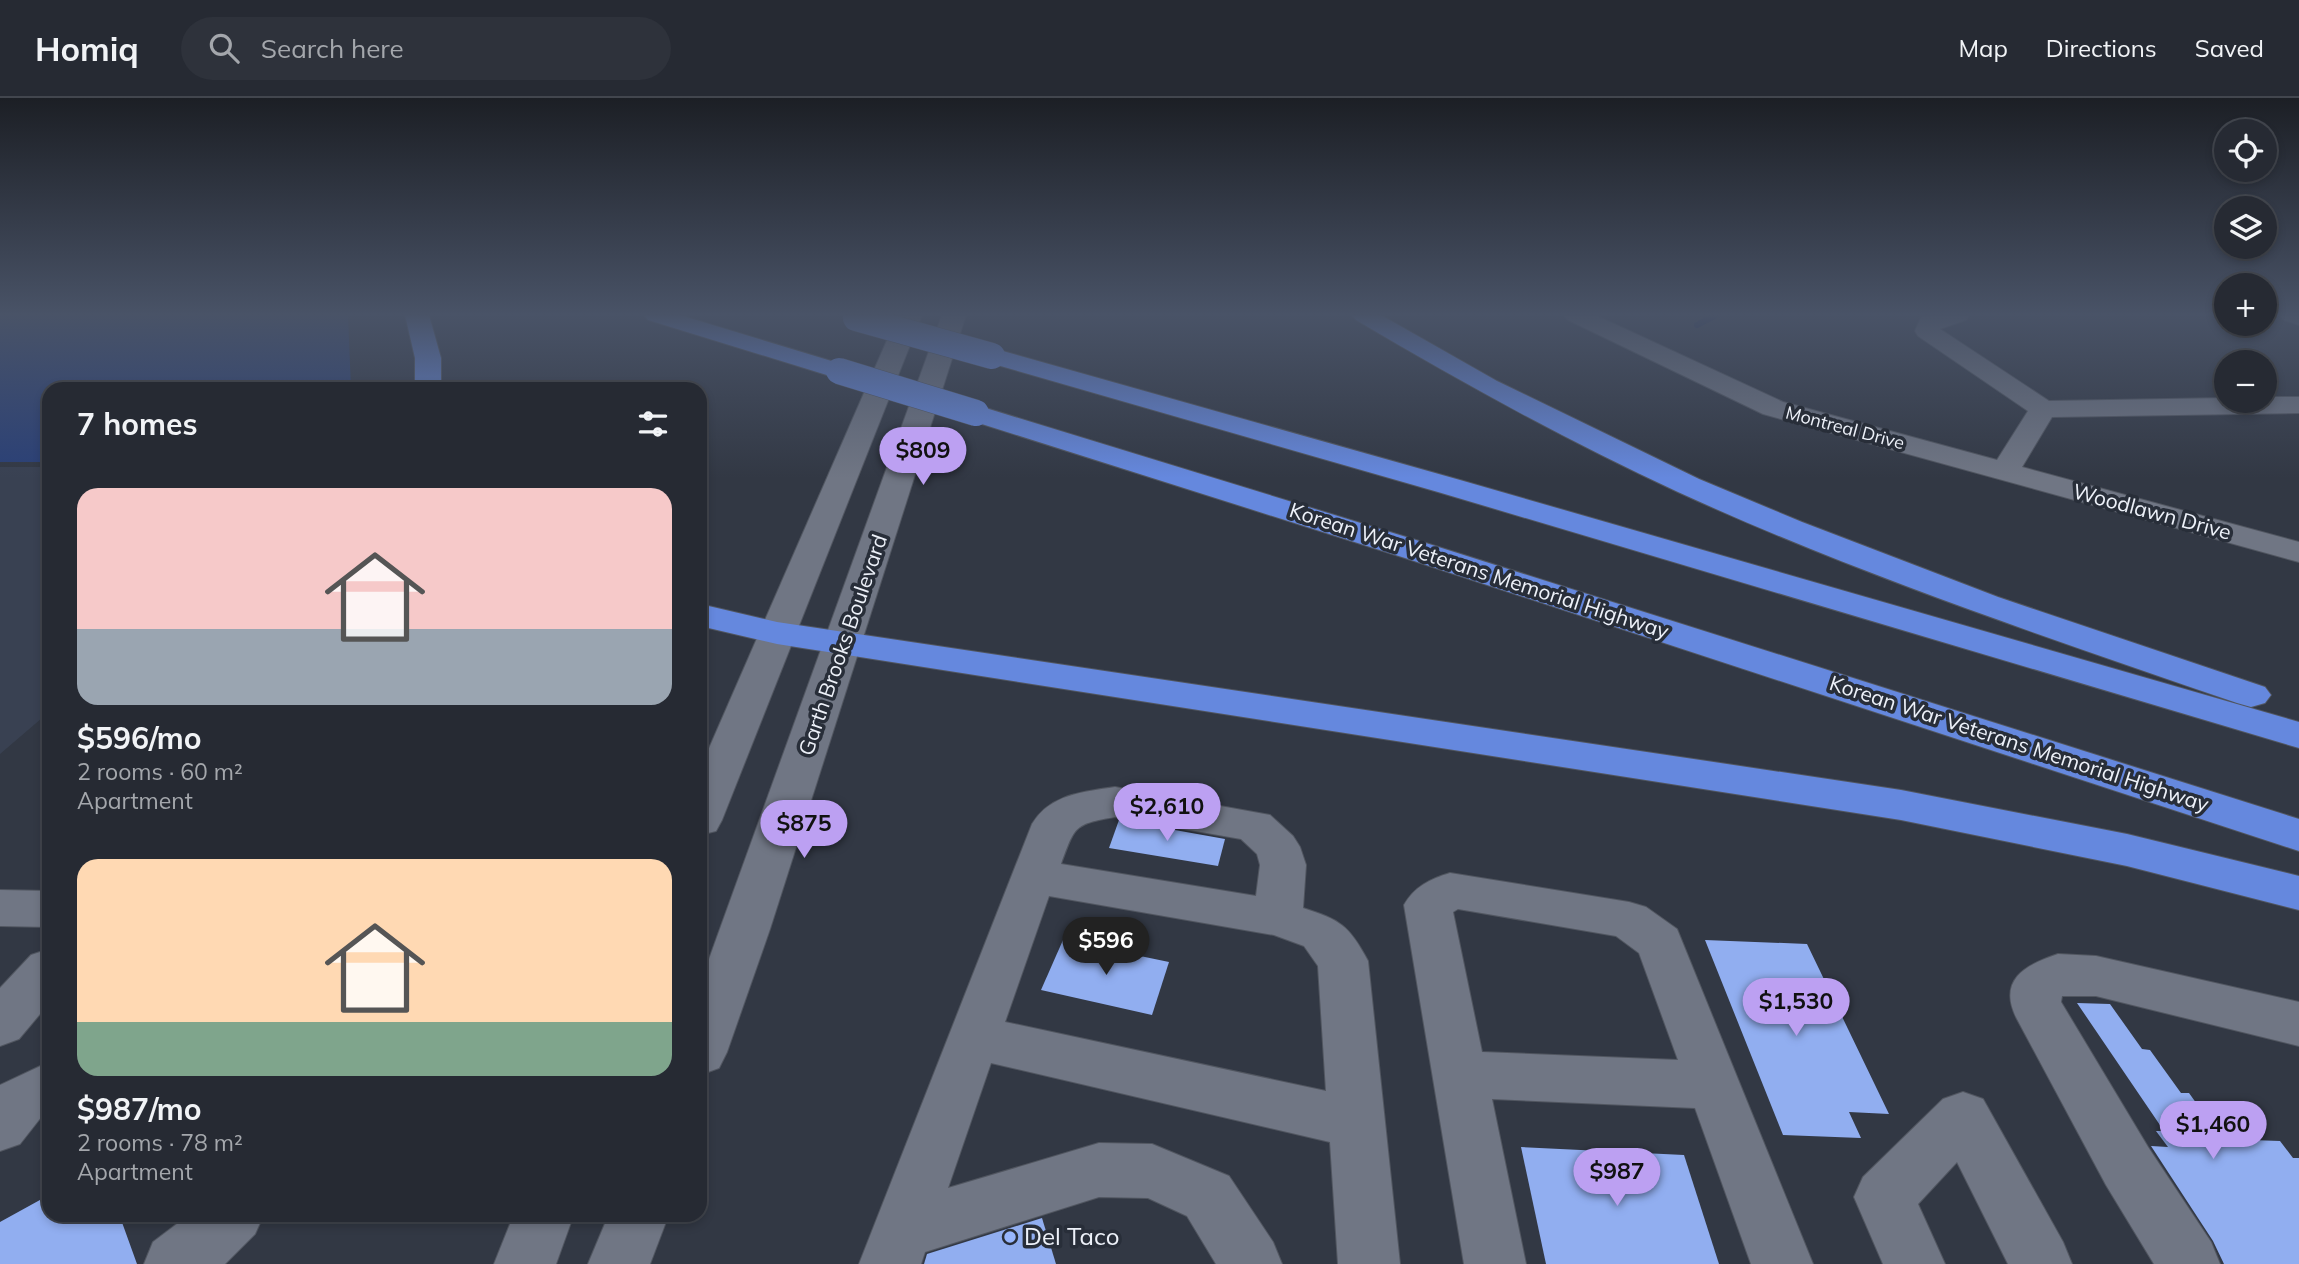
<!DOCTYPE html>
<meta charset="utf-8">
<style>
:root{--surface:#262a33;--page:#2e323b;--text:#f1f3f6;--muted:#a4a7ac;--line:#42464e;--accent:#bca0f2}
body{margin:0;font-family:Mulish,sans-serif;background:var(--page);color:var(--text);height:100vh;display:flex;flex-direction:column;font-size:26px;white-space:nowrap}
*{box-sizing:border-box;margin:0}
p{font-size:23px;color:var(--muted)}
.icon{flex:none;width:38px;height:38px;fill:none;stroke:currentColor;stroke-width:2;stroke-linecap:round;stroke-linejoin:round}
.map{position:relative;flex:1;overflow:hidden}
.details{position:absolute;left:42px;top:284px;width:665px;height:840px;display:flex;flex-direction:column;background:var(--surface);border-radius:21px;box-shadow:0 4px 10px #0003,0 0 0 2px var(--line)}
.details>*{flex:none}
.buttons{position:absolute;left:2214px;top:21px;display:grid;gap:14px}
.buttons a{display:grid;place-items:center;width:63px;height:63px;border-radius:50%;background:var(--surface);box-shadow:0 4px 10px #0003,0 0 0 2px var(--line);font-size:35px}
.price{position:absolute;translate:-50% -60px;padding:0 16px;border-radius:24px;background:var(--accent);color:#111;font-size:23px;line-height:46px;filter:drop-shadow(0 2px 4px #0008)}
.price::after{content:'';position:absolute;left:50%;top:42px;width:21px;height:16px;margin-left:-10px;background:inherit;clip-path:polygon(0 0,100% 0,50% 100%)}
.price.current{background:#222;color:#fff}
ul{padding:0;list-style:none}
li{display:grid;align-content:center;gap:14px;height:371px;padding:0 35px}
li span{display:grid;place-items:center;height:217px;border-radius:21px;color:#555}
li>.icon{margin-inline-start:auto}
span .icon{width:126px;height:126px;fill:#fffc;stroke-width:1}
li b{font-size:30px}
h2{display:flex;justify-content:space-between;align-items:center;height:84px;padding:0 35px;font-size:30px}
header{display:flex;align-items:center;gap:42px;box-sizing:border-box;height:98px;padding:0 35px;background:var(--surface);border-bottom:2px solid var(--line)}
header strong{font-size:33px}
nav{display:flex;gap:38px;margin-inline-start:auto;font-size:24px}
.search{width:490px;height:63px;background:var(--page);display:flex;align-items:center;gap:18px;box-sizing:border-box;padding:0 24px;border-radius:38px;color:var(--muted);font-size:26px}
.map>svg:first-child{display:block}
.built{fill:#394152}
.green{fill:#2a4077}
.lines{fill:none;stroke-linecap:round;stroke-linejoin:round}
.stream{stroke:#07154b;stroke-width:6}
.building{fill:#91aef0}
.minor-casing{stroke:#515660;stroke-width:2}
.highway-casing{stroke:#515660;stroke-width:2}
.minor{fill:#707684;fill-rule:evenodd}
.highway{fill:#6588de;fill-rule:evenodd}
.highway-bridge-casing{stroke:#515660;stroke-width:27;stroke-linecap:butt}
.highway-bridge{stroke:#6588de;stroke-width:26}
.poi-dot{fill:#97b6fd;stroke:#282e39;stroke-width:2.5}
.labels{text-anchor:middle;stroke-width:7;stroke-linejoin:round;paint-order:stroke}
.far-street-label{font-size:18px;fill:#edf1f9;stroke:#282e39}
.street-label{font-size:21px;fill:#edf1f9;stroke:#282e39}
.near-poi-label{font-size:24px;fill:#edf1f9;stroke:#282e39;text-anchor:start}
</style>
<header>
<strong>Homiq</strong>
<div class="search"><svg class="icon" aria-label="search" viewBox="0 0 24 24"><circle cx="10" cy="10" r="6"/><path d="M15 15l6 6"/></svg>Search here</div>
<nav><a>Map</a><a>Directions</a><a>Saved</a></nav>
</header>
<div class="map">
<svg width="2299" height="1166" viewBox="0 0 2299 1166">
<rect width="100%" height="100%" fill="#323844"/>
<path class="built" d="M0,369H49V614L0,656Z"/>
<path class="green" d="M0,217H348L351,290H49V364H0Z"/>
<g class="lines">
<path class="stream" d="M1697,227L1716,217"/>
</g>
<g class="building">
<path d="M1119,722L1225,741L1218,768L1109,750Z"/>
<path d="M1063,842L1169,864L1152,917L1041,892Z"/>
<path d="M1705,842L1807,846L1889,1016L1849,1014L1861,1040L1783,1037Z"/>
<path d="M2077,905L2110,906L2142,951L2150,952L2181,995H2189L2222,1041L2280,1043L2293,1060H2299V1166H2224L2213,1143L2151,1048L2168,1049L2156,1033H2164Z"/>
<path d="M1521,1049L1684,1057L1719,1166H1546Z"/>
<path d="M49,1097V1116H119L137,1166H0V1124Z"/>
<path d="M1042,1120L1056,1166H924L927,1156Z"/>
</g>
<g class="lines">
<defs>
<g id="minor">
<path d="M898,217H922L722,722L716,733L700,737V671Z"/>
<path d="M942,217H966L770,831L727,954L719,970L700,977V886Z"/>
<path d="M1564,217H1595L1783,304L1997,362L2028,313L1918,238L1915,233L1921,219L1970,217L1966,222L1940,231L2049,303L2226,300V303H2264V299H2299V315L2052,319L2022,369L2299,444V464L1763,316L1568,222Z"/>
<path d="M2280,217H2299V227L2284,222Z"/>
<path d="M1115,689L1270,717L1293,738L1300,749L1306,767L1303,810C1340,822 1349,827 1368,863L1400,1166H1338L1330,1044L991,965L948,1090L1099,1045L1152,1046L1229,1078L1273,1144L1282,1166H1216L1187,1118L1148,1100L1099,1099L925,1154L921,1166H859L1032,726C1050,696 1083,694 1115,689ZM1115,719L1241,741L1257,756L1260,767L1256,798L1061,766C1075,728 1074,726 1115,719ZM1049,798L1274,837L1304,848L1318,868L1326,993L1005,924Z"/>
<path d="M1450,775L1629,804L1646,809L1677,831L1813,1166H1751L1695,1010L1492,1001L1526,1166H1464L1404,807C1414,789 1430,781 1450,775ZM1458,811L1616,838L1639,855L1678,962L1482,954L1453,814Z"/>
<path d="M0,792L49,793V829L0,828Z"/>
<path d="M49,851V916H40L19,941L0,948V890L31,857Z"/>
<path d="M2058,856L2096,858L2299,904V948L2096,898H2062L2061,904L2148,1049L2211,1144L2220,1166H2154L2106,1087L2017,921C1997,882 2025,867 2058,856Z"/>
<path d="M49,964V1015L42,1018L20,1046L0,1053V987Z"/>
<path d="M1963,994L1983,1001L2063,1144L2072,1166H2008L1957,1064L1918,1106L1945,1166H1883L1854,1099L1863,1079L1943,1001Z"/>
<path d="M190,1116H264L255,1136L225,1166H144L153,1144Z"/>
<path d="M514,1116H574L556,1166H494Z"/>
<path d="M609,1116H669L650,1166H588Z"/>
</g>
<g id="highway">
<path d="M405,217H429L441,260V290H415V260Z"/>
<path d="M644,217H680L848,268L852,273L848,278L839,281L830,278L648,222Z"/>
<path d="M1352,217H1381L1497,283L1699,381L1802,424L1998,499L2265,589L2271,597L2265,605L2251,609L2237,605C2049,540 1859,477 1678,394C1567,343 1461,284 1356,222Z"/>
<path d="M992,250L1460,382L2299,624V650L1438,394L983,263L979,258L983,253Z"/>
<path d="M976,307L1429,446L2299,721V753L1405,460L966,321L962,315L966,309Z"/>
<path d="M700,506L777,524L1901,692L2127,736L2299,778V812L2127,768L1901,722L777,546L700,528Z"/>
</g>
</defs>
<use href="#minor" class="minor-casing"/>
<use href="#highway" class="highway-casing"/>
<use href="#minor" class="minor"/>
<use href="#highway" class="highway"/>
<defs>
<g id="highway-bridge">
<path d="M856,220L992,258"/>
<path d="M839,273L976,315"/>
</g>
</defs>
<use href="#highway-bridge" class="highway-bridge-casing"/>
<use href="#highway-bridge" class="highway-bridge"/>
</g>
<linearGradient id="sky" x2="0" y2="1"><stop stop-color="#1c1f25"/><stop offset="0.57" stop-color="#495367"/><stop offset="1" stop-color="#495367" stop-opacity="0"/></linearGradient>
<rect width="2299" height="380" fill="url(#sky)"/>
<circle class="poi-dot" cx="1010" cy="1139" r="7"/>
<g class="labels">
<g class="far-street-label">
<text transform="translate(1845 330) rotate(15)" y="6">Montreal Drive</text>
</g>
<g class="street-label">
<text transform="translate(2152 414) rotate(15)" y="7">Woodlawn Drive</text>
<text transform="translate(1479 473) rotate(18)" y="7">Korean War Veterans Memorial Highway</text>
<text transform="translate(843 547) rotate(-71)" y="7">Garth Brooks Boulevard</text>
<text transform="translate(2019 646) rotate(18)" y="7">Korean War Veterans Memorial Highway</text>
</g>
<g class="near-poi-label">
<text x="1024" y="1147">Del Taco</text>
</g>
</g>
</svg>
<div class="buttons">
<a><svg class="icon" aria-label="locate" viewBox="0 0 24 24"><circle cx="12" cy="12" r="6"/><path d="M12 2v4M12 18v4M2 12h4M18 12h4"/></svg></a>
<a><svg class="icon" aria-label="layers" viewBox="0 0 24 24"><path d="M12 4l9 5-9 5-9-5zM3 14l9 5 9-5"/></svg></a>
<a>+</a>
<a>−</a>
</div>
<b class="price" style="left:923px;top:389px">$809</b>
<b class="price" style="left:1167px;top:745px">$2,610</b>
<b class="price" style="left:804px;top:762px">$875</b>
<b class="price current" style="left:1106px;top:879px">$596</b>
<b class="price" style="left:1796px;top:940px">$1,530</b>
<b class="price" style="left:2213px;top:1063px">$1,460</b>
<b class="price" style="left:1617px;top:1110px">$987</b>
<section class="details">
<h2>7 homes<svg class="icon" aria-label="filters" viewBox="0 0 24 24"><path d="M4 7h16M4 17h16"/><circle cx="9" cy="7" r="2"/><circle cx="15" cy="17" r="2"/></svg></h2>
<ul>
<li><span style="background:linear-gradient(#f6c9c9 65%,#9aa5b1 0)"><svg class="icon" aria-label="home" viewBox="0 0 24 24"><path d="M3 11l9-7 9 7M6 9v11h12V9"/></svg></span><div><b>$596/mo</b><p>2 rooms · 60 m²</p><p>Apartment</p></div></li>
<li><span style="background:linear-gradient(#ffd9b3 75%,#7fa58c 0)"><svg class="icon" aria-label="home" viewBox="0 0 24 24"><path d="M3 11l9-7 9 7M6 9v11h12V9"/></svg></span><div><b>$987/mo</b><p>2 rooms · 78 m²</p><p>Apartment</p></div></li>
</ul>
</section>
</div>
